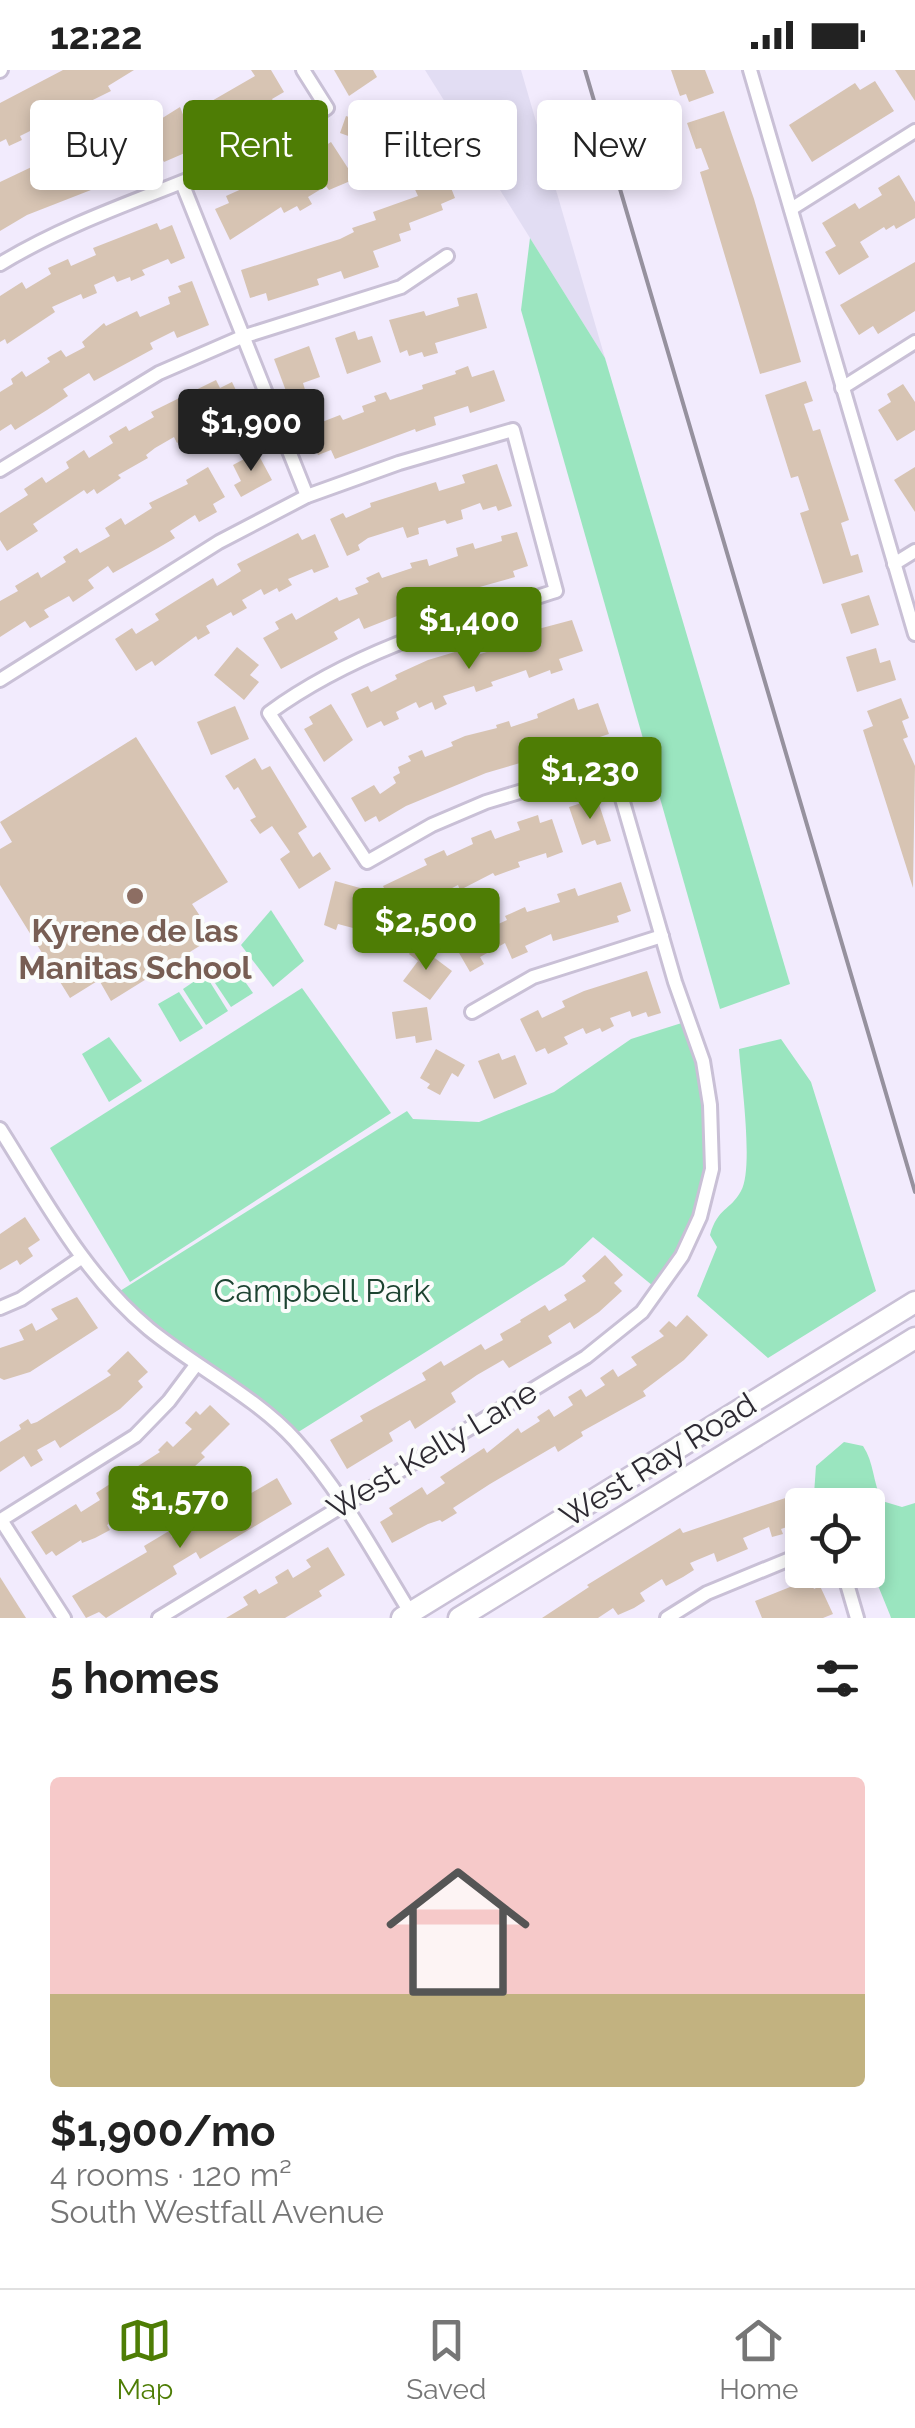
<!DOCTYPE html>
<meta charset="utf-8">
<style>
:root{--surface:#fff;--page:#f2f2f2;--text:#222;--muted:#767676;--line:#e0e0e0;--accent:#4e7d05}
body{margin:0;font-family:Raleway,sans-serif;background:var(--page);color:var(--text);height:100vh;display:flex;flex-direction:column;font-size:38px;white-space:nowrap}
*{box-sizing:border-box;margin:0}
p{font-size:32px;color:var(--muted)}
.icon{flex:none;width:55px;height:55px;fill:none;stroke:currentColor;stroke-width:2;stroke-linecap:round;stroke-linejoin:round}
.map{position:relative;height:1548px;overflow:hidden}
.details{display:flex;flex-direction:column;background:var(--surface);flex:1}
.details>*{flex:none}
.top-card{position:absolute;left:30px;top:30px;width:855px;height:90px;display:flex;gap:20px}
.buttons{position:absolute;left:785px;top:1418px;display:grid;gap:20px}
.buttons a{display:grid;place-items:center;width:100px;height:100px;border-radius:10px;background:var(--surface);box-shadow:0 5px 15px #0003;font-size:50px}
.price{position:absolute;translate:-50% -85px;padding:0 22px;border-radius:10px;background:var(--accent);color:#fff;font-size:32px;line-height:65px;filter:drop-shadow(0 2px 5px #0008)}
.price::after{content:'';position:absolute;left:50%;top:60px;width:30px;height:22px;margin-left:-15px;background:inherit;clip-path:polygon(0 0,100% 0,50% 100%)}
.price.selected{background:#222;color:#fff}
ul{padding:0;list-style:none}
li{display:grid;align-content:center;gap:20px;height:530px;padding:0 50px}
li span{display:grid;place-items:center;height:310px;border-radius:10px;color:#555}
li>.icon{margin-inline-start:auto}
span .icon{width:180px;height:180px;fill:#fffc;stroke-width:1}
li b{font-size:42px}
h2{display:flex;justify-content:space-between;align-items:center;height:120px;padding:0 50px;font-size:42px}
.chip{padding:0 35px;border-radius:10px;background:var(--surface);box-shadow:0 5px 15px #0003;font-size:35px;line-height:90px}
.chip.selected{background:var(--accent);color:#fff}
.status{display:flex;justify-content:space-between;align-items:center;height:70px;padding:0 50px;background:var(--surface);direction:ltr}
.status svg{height:28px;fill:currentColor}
.dock{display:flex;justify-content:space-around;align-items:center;height:140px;border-top:2px solid var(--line);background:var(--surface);font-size:28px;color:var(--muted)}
.dock a{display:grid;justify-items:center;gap:5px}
.dock .selected{color:var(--accent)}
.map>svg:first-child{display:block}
.industrial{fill:#e2ddf3}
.green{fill:#9ae5bf}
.building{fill:#d7c4b3}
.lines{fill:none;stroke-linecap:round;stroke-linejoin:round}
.street-casing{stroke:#c9c0d6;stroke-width:18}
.primary-casing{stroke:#c9c0d6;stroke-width:25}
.street{stroke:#fff;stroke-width:12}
.primary{stroke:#fff;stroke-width:20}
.rail{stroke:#96919e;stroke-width:4}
.education-dot{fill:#8d6e63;stroke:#fbfcfb;stroke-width:4}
.labels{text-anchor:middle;stroke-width:8;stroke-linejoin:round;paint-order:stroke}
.education-label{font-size:32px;font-weight:bold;fill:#785e54;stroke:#fbfcfb}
.park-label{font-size:32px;fill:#1d4331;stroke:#fbfcfb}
.street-label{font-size:32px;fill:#2d2a32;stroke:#fbfcfb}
</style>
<div class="status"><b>12:22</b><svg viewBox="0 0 49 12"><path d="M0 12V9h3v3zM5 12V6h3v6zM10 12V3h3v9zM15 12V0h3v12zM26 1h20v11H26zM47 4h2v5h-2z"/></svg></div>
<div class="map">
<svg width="915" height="1548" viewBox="0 0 915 1548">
<rect width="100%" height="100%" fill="#f2ebfd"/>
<path class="industrial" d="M425,0H521L605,288Z"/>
<g class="green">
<path d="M530,168L605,288L790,914L720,939L521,240Z"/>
<path d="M271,840L304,891L273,917L241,875Z"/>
<path d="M229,889L253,923L231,937L207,901Z"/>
<path d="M205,904L228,941L206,955L183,919Z"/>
<path d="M302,918L391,1043L130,1212L50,1078Z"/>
<path d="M179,922L203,958L180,972L158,934Z"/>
<path d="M688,951C709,1008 721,1086 700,1144C691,1170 672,1196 658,1220L593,1167L564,1195L292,1366L112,1226L407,1041L413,1049L479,1052L554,1022L631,969Z"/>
<path d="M109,967L142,1011L109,1032L82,984Z"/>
<path d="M781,969L811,1012L876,1221L768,1288L697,1226L717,1177L710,1165C718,1137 730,1141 741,1121C754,1099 741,1009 739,979Z"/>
<path d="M844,1372L863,1376C874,1392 873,1413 882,1431L902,1437L915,1433V1548H891L890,1545L868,1491V1435H821L814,1424L816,1396Z"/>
</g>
<g class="building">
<path d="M63,0H134L108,16L111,21L20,66L22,70L9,76L6,69L0,72V33Z"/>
<path d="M251,0H271L284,22L272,29L277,37L259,48L255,42L227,56L231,63L164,92L159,83L133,94L137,102L27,145L0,161V112L40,93L44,102L103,77L102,74L121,66L119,63L134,57L138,67L158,57L156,52L180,37L184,47L255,6Z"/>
<path d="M334,0H373L377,7L349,26Z"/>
<path d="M671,0H705L714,23L689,32L686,24L680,26Z"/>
<path d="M895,0H915V31Z"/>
<path d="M875,11L894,41L812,92L789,55L855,13L860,20Z"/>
<path d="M353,33L390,46L379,77L340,63L346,46L366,53Z"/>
<path d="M724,41L754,129L801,292L760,304L700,102L709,99L701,78L696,79L687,53Z"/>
<path d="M331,72L355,109L329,120L326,116L308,127L312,134L300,141L297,136L284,143L281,137L230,170L215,139L229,133L226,126L291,97Z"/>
<path d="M444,100L455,128L441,134L443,140L409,153L411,160L399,164L401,171L373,181L379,197L344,209L341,201L317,209L319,215L268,231L266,223L250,228L241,200L340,169L354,162L352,158L376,150L373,142L418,126L412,113Z"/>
<path d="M899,105L915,132V148L896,159L894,155L886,160L884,157L860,172L869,187L839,205L825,182L836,176L822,153L855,133L859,139L882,125L878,118Z"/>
<path d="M157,153L160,160L172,155L185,188L171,194L168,189L142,200L145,205L131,211L130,207L117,212L114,206L94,215L97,223L83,229L81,224L52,237L55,242L7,274L5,269L0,272V226L22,212L26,219L51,204L48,198L68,189L71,196L96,185L93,178Z"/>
<path d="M915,192V241L878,264L873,256L859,265L840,235Z"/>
<path d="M192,211L209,255L177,268L174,261L150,273L153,279L94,311L89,303L63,319L68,326L47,340L15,360L11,354L0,361V322L13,314L11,309L22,301L26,307L50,292L47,288L61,280L66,287L85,277L82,272L104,253L106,256L137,241L140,247L170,234L168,227L181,222L178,216Z"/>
<path d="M477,223L487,258L435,273L438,283L424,287L422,282L409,286L407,280L400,283L389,250L424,241L426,246L459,236L457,228Z"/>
<path d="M355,261L358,270L372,266L381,292L347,304L335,268Z"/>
<path d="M309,276L320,307L303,313L306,323L289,329L274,289Z"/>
<path d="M468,296L472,307L494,300L505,331L470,343L468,336L434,347L436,355L416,362L415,359L335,389L331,380L318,385L305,353L320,347L322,352L340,345L343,350L364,342L362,336L376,331L374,326L386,322L390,330L423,319L422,315L456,304L455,301Z"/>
<path d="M216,310L220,318L232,312L247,343L233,350L231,346L203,359L206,364L193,371L190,366L177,373L174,367L155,378L146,385L148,388L118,405L121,408L97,424L94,419L87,424L84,420L33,454L38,461L7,481L0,470V443L28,425L24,419L42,407L46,413L69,398L66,392L84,380L89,388L113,373L109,366L126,356L129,361L154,347L151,342Z"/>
<path d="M806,311L813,331L804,334L813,361L820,359L849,450L841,453L851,486L858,484L863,502L823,514L800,443L809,440L798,406L791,408L765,325Z"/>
<path d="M903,314L915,332V360L897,371L878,340L891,332L887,324Z"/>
<path d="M257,382L272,410L241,427L234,415L241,411L233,395Z"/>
<path d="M497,394L512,436L498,441L496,436L483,440L480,433L461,440L463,449L447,454L445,450L418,458L419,464L407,468L403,457L368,468L358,475L360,480L347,486L330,449L343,443L346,448L371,437L370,433L436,412L439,421L465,413L462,405Z"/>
<path d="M208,397L225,427L213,434L217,442L199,452L195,445L170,461L175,468L158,478L113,503L108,496L88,510L94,518L73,532L69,526L44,540L49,547L30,558L25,551L0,567V531L18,521L15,516L38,502L41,508L66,492L63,487L77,478L80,483L110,466L105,458L121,448L125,455L152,438L149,433L188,414L186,410Z"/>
<path d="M915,397V442L894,410Z"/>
<path d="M517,462L528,496L513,501L515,507L451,525L449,518L423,526L425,535L364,559L359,548L334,562L338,569L281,599L263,568L279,559L275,552L292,543L296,550L337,527L339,531L358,524L355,518L369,512L366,508L379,502L382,508L412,498L410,493L427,489L429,496L458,486L456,478L473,473L475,479L502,471L501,466Z"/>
<path d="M298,463L302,470L315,464L329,497L314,503L312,499L288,509L292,515L279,522L277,518L264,525L261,519L242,530L247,538L233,546L231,542L206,556L210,563L198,570L196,566L155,596L152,591L136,601L115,569L132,558L136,564L159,550L155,544L174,532L213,508L217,516L241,501L237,494Z"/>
<path d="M869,525L879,555L851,564L841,534Z"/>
<path d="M572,550L583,581L559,589L563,600L551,604L550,600L529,608L526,600L491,612L493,616L476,622L474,616L443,626L447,634L435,640L432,632L419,638L416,632L396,642L399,649L384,656L381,651L367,658L351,624L368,616L371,622L397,609L395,605L428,590L465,579L468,588L496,579L493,571Z"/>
<path d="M237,577L259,595L250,605L259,612L244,630L214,605Z"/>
<path d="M876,578L880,593L890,590L896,610L857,622L846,587Z"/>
<path d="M574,628L578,640L598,633L609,664L575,675L573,670L549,678L551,684L486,703L406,736L379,752L376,746L365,752L351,728L374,715L380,724L396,713L393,707L400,703L398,697L411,691L408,686L422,680L425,687L453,676L451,672L465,666L497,658L496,655L509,651L511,657L538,648L537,644Z"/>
<path d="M901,628L909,648L902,651L908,667L903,669L915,696L913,818L863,660L873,656L867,641Z"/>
<path d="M331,634L353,670L324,692L304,659L313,654L309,647Z"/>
<path d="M235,636L249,669L211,685L197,652Z"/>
<path d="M136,667L228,812L192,834L214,867L111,931L99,910L70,928L0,815V779L12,772L0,752Z"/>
<path d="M255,688L262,700L270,696L307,757L298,763L313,787L320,782L331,799L299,819L280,789L290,782L272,756L260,764L250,750L256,747L238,717L234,720L225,706Z"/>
<path d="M597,728L611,771L597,775L595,770L582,775L569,737Z"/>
<path d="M538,745L540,753L552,749L563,782L547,788L546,783L518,792L520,797L495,806L493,803L460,820L458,815L431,829L437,840L425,846L420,835L398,846L383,816L427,795L424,789L444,780L447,786L473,774L471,768L491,760L495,769L520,760L517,752Z"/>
<path d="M335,811L371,821L362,852L355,850L353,858L338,854L336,860L324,855Z"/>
<path d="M621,812L631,841L617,846L619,852L553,871L551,864L525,876L528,882L512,889L505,873L480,887L484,894L470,902L451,869L474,850L481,862L507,850L505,846L525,837L527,842L560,832L557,824L575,818L578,826Z"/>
<path d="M416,874L452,901L430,930L403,911L418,891L409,884Z"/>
<path d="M647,901L661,943L648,947L646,942L632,947L630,941L610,948L614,956L602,962L600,958L586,964L583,958L564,967L568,974L548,984L545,978L536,982L520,949L538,940L542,948L565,937L562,931L584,921Z"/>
<path d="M427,937L432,970L416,973L415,966L396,969L392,942Z"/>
<path d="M436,979L465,995L458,1007L452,1003L440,1025L427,1018L430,1014L420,1008Z"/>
<path d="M499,983L502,990L515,985L527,1014L494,1029L478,991Z"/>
<path d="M25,1147L40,1170L28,1178L33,1186L20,1195L17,1190L0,1200V1164Z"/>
<path d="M605,1185L623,1205L614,1213L622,1221L599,1242L574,1259L570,1252L548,1266L552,1273L509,1298L503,1290L477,1305L451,1323L456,1332L415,1359L410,1350L389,1363L393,1371L347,1399L330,1370L363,1351L360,1346L426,1310L422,1303L441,1291L444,1296L481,1274L485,1280L503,1270L500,1264L521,1252L520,1250L545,1235L549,1241L567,1230L564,1225L586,1211L582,1206Z"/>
<path d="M77,1227L98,1258L30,1302L4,1310L0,1308V1278L24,1270L19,1260L32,1253L36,1261L58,1249L51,1239Z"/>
<path d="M687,1245L708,1265L684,1290L643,1321L646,1326L581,1362L583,1366L558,1382L555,1376L490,1414L453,1438L457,1443L442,1452L440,1450L428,1454L392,1473L380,1452L393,1444L389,1438L422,1417L427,1425L445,1413L440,1407L484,1378L487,1383L518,1358L521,1363L540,1351L537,1347L549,1339L554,1347L573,1335L568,1327L581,1319L586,1327L605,1315L600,1308L613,1299L618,1307L637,1295L631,1287L664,1266L659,1261L669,1251L676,1257Z"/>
<path d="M128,1281L148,1302L138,1311L143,1317L120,1339L60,1378L55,1370L37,1380L43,1390L31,1397L24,1386L0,1402V1372L21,1359L19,1355L28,1349L31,1354L37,1352L111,1305L107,1301Z"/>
<path d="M210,1335L230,1354L201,1383L205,1387L183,1407L179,1402L162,1413L165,1418L107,1455L110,1460L95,1468L82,1473L81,1470L56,1486L52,1481L46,1485L31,1462L76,1434L81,1442L100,1430L96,1423L160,1382L158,1380L167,1371L173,1377L192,1359L185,1353L196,1341L200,1345Z"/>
<path d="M277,1408L292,1434L200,1489L196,1482L173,1496L177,1504L106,1548L99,1542L86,1548L72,1526L147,1482L144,1476L169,1461L172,1467L202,1448L206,1453L233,1435L230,1431L241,1424L243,1428Z"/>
<path d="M797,1424L802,1452L781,1459L783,1464L772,1467L769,1457L743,1468L748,1479L717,1492L714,1483L690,1493L694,1500L683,1507L666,1516L662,1509L640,1523L645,1531L634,1538L618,1545L613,1538L598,1548H542L589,1517L587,1515L680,1458L683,1463Z"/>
<path d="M328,1477L345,1505L319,1521L322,1526L285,1548H226L248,1535L243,1527L256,1519L259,1524L278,1513L275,1507L288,1499L293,1508L311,1497L306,1490Z"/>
<path d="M0,1507L26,1548H0Z"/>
<path d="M810,1509L814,1519L820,1516L833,1544L823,1548H762L755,1531Z"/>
</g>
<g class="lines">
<defs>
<g id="street">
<path d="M750,0L915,564"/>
<path d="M0,1L1,0"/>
<path d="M182,113L307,426"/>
<path d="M791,139L915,61"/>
<path d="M0,194C86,142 178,119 268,75C289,66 308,50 327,38L303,0"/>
<path d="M842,318L915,272"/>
<path d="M0,400L159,303L242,267L401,217L447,186"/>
<path d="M894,494L915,481"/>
<path d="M0,610L219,472L307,426L399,393L513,360L556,521C456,552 355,580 269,643L367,792L432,755L486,732L612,694L675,912L703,991L710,1035L712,1099L700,1147L682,1186L642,1242L586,1287L159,1548"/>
<path d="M472,942L533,907L662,866"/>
<path d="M0,1059C45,1130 84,1205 149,1259C194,1296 256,1327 295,1370C342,1422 376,1487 413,1547"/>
<path d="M0,1238L21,1229L81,1188"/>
<path d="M843,1500L857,1548"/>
<path d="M64,1548L1,1450L135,1366L169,1331L196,1295"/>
<path d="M667,1548L707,1523L802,1484"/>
</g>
<g id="primary">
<path d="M402,1548L915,1232"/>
<path d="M459,1548L915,1268"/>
</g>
</defs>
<use href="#street" class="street-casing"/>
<use href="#primary" class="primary-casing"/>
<use href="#street" class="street"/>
<use href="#primary" class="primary"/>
<path class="rail" d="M585,0L915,1122"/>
</g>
<circle class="education-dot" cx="135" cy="826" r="10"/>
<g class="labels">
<g class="education-label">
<text x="135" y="872">Kyrene de las<tspan x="135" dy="37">Manitas School</tspan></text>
</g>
<g class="park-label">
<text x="322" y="1232">Campbell Park</text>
</g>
<g class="street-label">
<text transform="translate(432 1380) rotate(-31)" y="11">West Kelly Lane</text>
<text transform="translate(658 1390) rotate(-32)" y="11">West Ray Road</text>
</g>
</g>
</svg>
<div class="buttons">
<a><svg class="icon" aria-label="locate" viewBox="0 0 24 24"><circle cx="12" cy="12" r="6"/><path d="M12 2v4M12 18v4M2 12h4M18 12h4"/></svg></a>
</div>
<b class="price selected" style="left:251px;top:404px">$1,900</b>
<b class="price" style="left:469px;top:602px">$1,400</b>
<b class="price" style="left:590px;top:752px">$1,230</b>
<b class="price" style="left:426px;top:903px">$2,500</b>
<b class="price" style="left:180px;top:1481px">$1,570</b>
<div class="top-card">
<a class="chip">Buy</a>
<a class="chip selected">Rent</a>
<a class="chip">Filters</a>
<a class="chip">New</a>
</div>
</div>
<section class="details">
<h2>5 homes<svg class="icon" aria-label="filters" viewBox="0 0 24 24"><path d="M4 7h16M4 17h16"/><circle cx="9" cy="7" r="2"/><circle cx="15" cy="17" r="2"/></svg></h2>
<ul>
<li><span style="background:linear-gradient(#f6c9c9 70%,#c2b280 0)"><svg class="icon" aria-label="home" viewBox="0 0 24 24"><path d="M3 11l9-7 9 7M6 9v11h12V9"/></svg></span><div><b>$1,900/mo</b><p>4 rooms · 120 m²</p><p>South Westfall Avenue</p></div></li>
</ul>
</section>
<nav class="dock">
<a class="selected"><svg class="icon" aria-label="map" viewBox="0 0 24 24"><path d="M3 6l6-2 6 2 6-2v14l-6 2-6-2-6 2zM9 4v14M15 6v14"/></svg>Map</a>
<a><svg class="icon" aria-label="saved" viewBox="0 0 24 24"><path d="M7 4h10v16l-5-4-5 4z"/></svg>Saved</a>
<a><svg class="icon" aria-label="home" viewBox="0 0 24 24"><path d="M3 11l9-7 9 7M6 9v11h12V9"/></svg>Home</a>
</nav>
